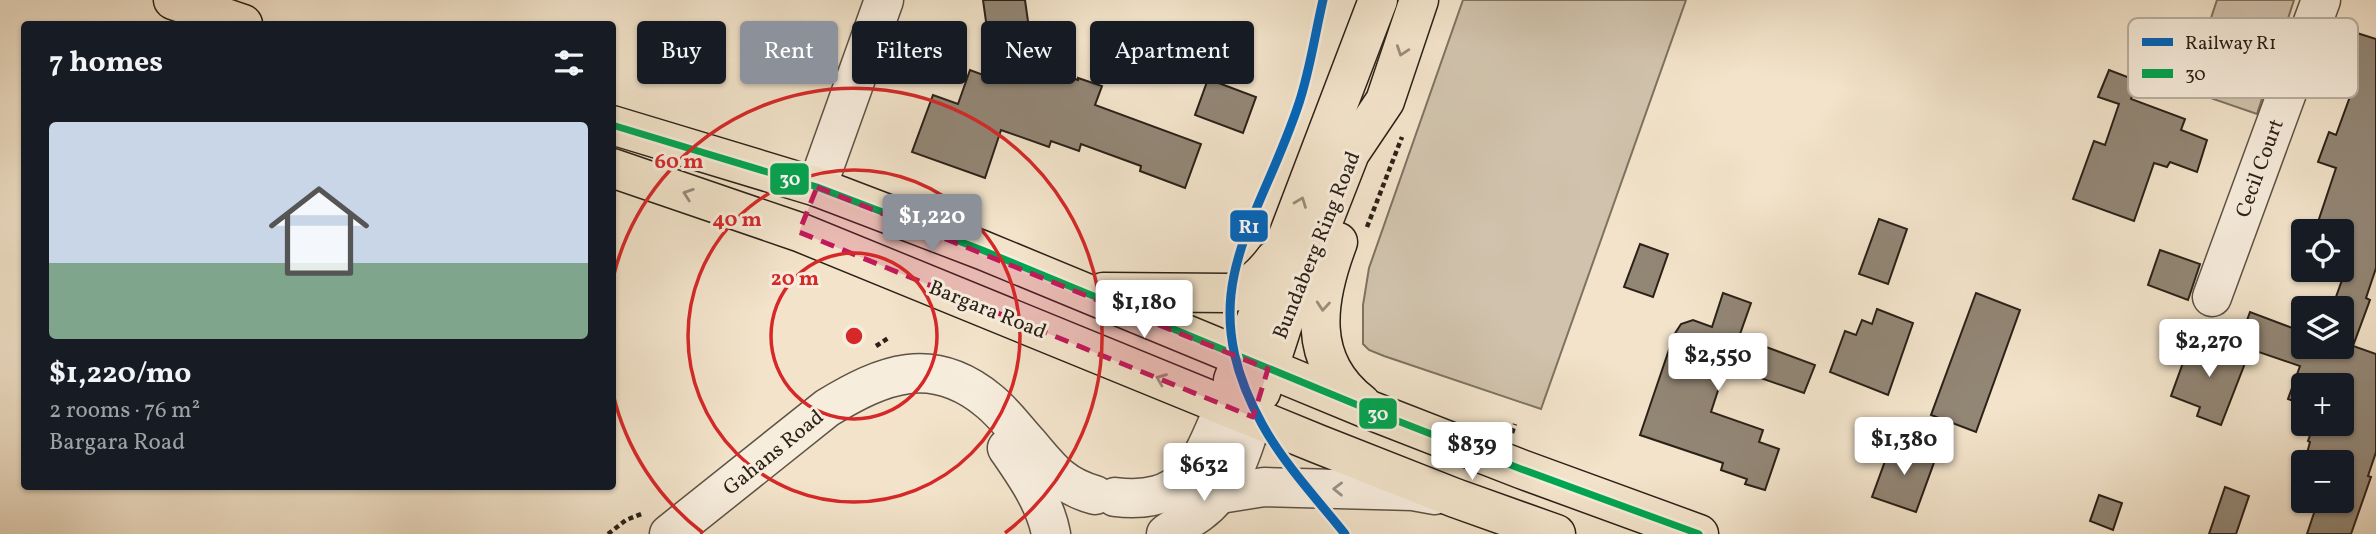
<!DOCTYPE html>
<meta charset="utf-8">
<style>
:root{--surface:#171b24;--page:#242831;--text:#f1f3f6;--muted:#9ea1a6;--line:#363941;--accent:#8c9099}
body{margin:0;font-family:Vollkorn,serif;background:var(--page);color:var(--text);height:100vh;display:flex;flex-direction:column;font-size:26px;white-space:nowrap}
*{box-sizing:border-box;margin:0}
p{font-size:23px;color:var(--muted)}
.icon{flex:none;width:38px;height:38px;fill:none;stroke:currentColor;stroke-width:2;stroke-linecap:round;stroke-linejoin:round}
.map{position:relative;flex:1;overflow:hidden}
.drawer{position:absolute;left:21px;top:21px;width:595px;height:469px;display:flex;flex-direction:column;background:var(--surface);border-radius:7px;box-shadow:0 2px 5px #0004}
.drawer>*{flex:none}
.banner{position:absolute;left:637px;top:21px;width:665px;height:63px;display:flex;gap:14px}
.buttons{position:absolute;left:2291px;top:219px;display:grid;gap:14px}
.buttons a{display:grid;place-items:center;width:63px;height:63px;border-radius:7px;background:var(--surface);box-shadow:0 2px 5px #0004;font-size:35px}
.price{position:absolute;translate:-50% -60px;padding:0 16px;border-radius:7px;background:#fff;color:#222;font-size:23px;line-height:46px;filter:drop-shadow(0 2px 4px #0008)}
.price::after{content:'';position:absolute;left:50%;top:42px;width:21px;height:16px;margin-left:-10px;background:inherit;clip-path:polygon(0 0,100% 0,50% 100%)}
.price.selected{background:var(--accent);color:#fff}
ul{padding:0;list-style:none}
li{display:grid;align-content:center;gap:14px;height:371px;padding:0 28px}
li+li{border-top:2px solid var(--line)}
li span{display:grid;place-items:center;height:217px;border-radius:7px;color:#555}
li>.icon{margin-inline-start:auto}
span .icon{width:126px;height:126px;fill:#fffc;stroke-width:1}
li b{font-size:30px}
h2{display:flex;justify-content:space-between;align-items:center;height:84px;padding:0 28px;font-size:30px}
.pill{padding:0 24px;border-radius:7px;background:var(--surface);box-shadow:0 2px 5px #0004;font-size:24px;line-height:63px}
.pill.selected{background:var(--accent);color:#fff}
.map>svg:first-child{display:block}
.green{fill:#d0c2ac;stroke:#7e7262;stroke-width:2}
.building{fill:#928675;stroke:#2b2118;stroke-width:2}
.lines{fill:none;stroke-linecap:round;stroke-linejoin:round}
.minor-casing{stroke:#5d5244;stroke-width:41}
.major-casing{stroke:#2b2118;stroke-width:41}
.path{stroke:#2b2118;stroke-width:4.5;stroke-dasharray:5 3.5;stroke-linecap:butt}
.minor{stroke:#f7eddd;stroke-width:38}
.major{stroke:#f2e3ca;stroke-width:38}
.bus-1-casing{stroke:#f7eddd;stroke-width:12}
.bus-1{stroke:#00a651;stroke-width:7}
.rail-1-casing{stroke:#f7eddd;stroke-width:14}
.rail-1{stroke:#0065bd;stroke-width:9}
.oneway{stroke:#988c7a}
.oneway2{stroke:#9b9184}
.marked{fill:#c2185b;fill-opacity:0.2;stroke:#c2185b;stroke-width:5;stroke-dasharray:14 9;stroke-linejoin:round}
.ring{fill:none;stroke:#d62828;stroke-width:3.5}
.labels{text-anchor:middle;stroke-width:6;stroke-linejoin:round;paint-order:stroke}
.street-label{font-size:21px;fill:#2b2118;stroke:#f7eddd}
.key{fill:#f7eddd;stroke:#bab0a2;stroke-width:2}
.key-label{font-size:19px;fill:#2b2118}
.centre{fill:#d62828;stroke:#f7eddd;stroke-width:3.5}
.ring-label{font-size:21px;text-anchor:middle;font-weight:bold;fill:#d62828;stroke:#f7eddd;stroke-width:6;stroke-linejoin:round;paint-order:stroke}
.line-badge{stroke:#f7eddd;stroke-width:2.5}
.badge-label{font-size:19px;text-anchor:middle;font-weight:bold;fill:#fff}
</style>
<div class="map">
<svg width="2376" height="534" viewBox="0 0 2376 534">
<rect width="100%" height="100%" fill="#f2e3ca"/>
<filter id="stains"><feTurbulence type="fractalNoise" baseFrequency=".00286" numOctaves="4"/><feColorMatrix values="0 0 0 0 .2 0 0 0 0 .09 0 0 0 0 .02 0 0 0 .5 -.17"/></filter>
<radialGradient id="worn" r=".72"><stop offset=".6" stop-color="#630" stop-opacity="0"/><stop offset="1" stop-color="#630" stop-opacity=".3"/></radialGradient>
<g class="green">
<path d="M1463,0H1686L1541,409L1384,356L1369,350L1363,344V305L1369,268Z"/>
<path d="M2217,0H2294L2257,114L2187,90Z"/>
</g>
<g class="building">
<path d="M983,0H1025L1034,64L1078,80V78L1102,86L1095,105L1201,144L1185,188L1140,171L1141,166L1081,144L1079,151L1051,141L1049,147L1001,130L985,178L912,152L933,95L958,104L970,70L994,79Z"/>
<path d="M1102,29L1122,36L1114,60L1094,52Z"/>
<path d="M2357,33L2376,39V268L2366,298L2370,300L2353,346L2376,354V452L2368,476L2371,477L2351,534H2307L2315,510L2308,508L2310,500H2342V462H2324L2325,459L2307,453L2310,442L2308,441L2314,424H2342V385H2303V405L2288,399L2300,366L2238,345L2250,312L2303,332V346H2342V308H2332L2342,280V231H2324L2319,219L2336,168L2318,162L2329,132L2336,135L2352,91L2345,88L2349,78L2342,75Z"/>
<path d="M2109,70L2138,81L2131,99L2185,119L2181,130L2207,140L2197,172L2170,162L2167,167L2154,163L2134,221L2073,199L2094,141L2105,145L2119,104L2098,97Z"/>
<path d="M1208,79L1256,97L1243,133L1195,115Z"/>
<path d="M1879,219L1907,229L1888,284L1859,274Z"/>
<path d="M1640,244L1668,254L1653,297L1624,287Z"/>
<path d="M2160,250L2200,264L2188,300L2148,285Z"/>
<path d="M1723,293L1751,303L1739,337L1815,365L1804,393L1726,366L1711,412L1763,430L1759,442L1779,449L1765,490L1745,484L1747,479L1721,470L1723,463L1640,435L1674,335L1681,324L1693,320L1712,327Z"/>
<path d="M1976,293L2020,310L1976,432L1931,415Z"/>
<path d="M1877,309L1913,323L1888,395L1830,372L1845,331L1856,335L1862,320L1872,324Z"/>
<path d="M2192,338L2247,358L2221,425L2197,416L2200,407L2171,396Z"/>
<path d="M1892,442L1936,457L1916,512L1872,497Z"/>
<path d="M2225,487L2249,496L2236,534H2209Z"/>
<path d="M2099,495L2122,503L2113,530L2090,521Z"/>
</g>
<g class="lines">
<defs>
<g id="minor">
<path d="M817,187L884,0"/>
<path d="M2212,297L2321,0"/>
<path d="M1007,448C1025,474 1045,502 1051,534"/>
<path d="M1220,494L1264,487L1413,491L1435,495"/>
<path d="M1115,497C1187,506 1201,462 1225,405"/>
<path d="M669,534L827,408C883,374 932,354 989,401C1004,413 1016,430 1029,444C1050,469 1062,486 1095,495"/>
<path d="M1166,534C1176,526 1188,521 1199,513C1231,489 1242,454 1253,417"/>
</g>
<g id="major">
<path d="M173,0L243,24"/>
<path d="M612,125L817,187L982,250L1372,411L1521,469L1699,534"/>
<path d="M612,168L799,232L1318,444L1455,498L1556,534"/>
<path d="M1338,242C1316,300 1306,361 1361,403"/>
<path d="M1103,292L1230,293C1250,288 1263,275 1275,259"/>
<path d="M1233,380L1378,0"/>
<path d="M1261,392L1283,324L1350,153L1385,101L1419,0"/>
</g>
</defs>
<use href="#minor" class="minor-casing"/>
<use href="#major" class="major-casing"/>
<g class="path">
<path d="M1367,227L1402,137"/>
<path d="M876,346L890,337"/>
<path d="M1512,433L1515,424"/>
<path d="M608,534L626,520L644,513"/>
</g>
<use href="#minor" class="minor"/>
<use href="#major" class="major"/>
<defs>
<path id="bus-1" d="M612,125L817,187L982,250L1372,411L1521,469L1699,534"/>
</defs>
<use href="#bus-1" class="bus-1-casing"/>
<use href="#bus-1" class="bus-1"/>
<defs>
<path id="rail-1" d="M1323,0C1315,34 1310,70 1299,103C1258,227 1189,290 1262,424C1284,464 1317,499 1345,534"/>
</defs>
<use href="#rail-1" class="rail-1-casing"/>
<use href="#rail-1" class="rail-1"/>
</g>
<defs><path id="oneway-chevron" d="M-2-3.5L2.5 0L-2 3.5" fill="none" stroke-width="1.6" stroke-linecap="round" stroke-linejoin="round" transform="scale(1.75)"/></defs>
<g class="oneway">
<use href="#oneway-chevron" transform="translate(1402 51) rotate(109)"/>
<use href="#oneway-chevron" transform="translate(688 194) rotate(-161)"/>
<use href="#oneway-chevron" transform="translate(1301 202) rotate(-69)"/>
<use href="#oneway-chevron" transform="translate(1323 306) rotate(95)"/>
<use href="#oneway-chevron" transform="translate(1161 379) rotate(-158)"/>
</g>
<use class="oneway2" href="#oneway-chevron" transform="translate(1338 489) rotate(-179)"/>
<path class="marked" d="M817,187L1268,369L1253,417L799,232Z"/>
<g class="ring">
<circle cx="854" cy="336" r="83"/>
<circle cx="854" cy="336" r="166"/>
<path d="M703 533A248 248 0 0 1 613 394M613 278A248 248 0 1 1 1005 533"/>
</g>
<g class="labels">
<g class="street-label">
<text transform="translate(2259 168) rotate(-70)" y="7">Cecil Court</text>
<text transform="translate(1316 245) rotate(-68)" y="7">Bundaberg Ring Road</text>
<text transform="translate(988 309) rotate(22)" y="7">Bargara Road</text>
<text transform="translate(773 452) rotate(-39)" y="7">Gahans Road</text>
</g>
</g>
<rect x="2128" y="18" width="230" height="80" rx="10" class="key"/>
<rect x="2142" y="38" width="31" height="8" fill="#0065bd"/>
<rect x="2142" y="69" width="31" height="9" fill="#00a651"/>
<g class="key-label">
<text x="2185" y="49">Railway R1</text>
<text x="2185" y="80">30</text>
</g>
<circle cx="854" cy="336" r="10" class="centre"/>
<g class="ring-label">
<text x="679" y="168">60 m</text>
<text x="737" y="226">40 m</text>
<text x="795" y="285">20 m</text>
</g>
<g class="line-badge">
<rect x="769" y="162" width="41" height="34" rx="7" fill="#00a651"/>
<rect x="1229" y="209" width="40" height="34" rx="7" fill="#0065bd"/>
<rect x="1358" y="397" width="40" height="33" rx="7" fill="#00a651"/>
</g>
<g class="badge-label">
<text x="790" y="185">30</text>
<text x="1249" y="233">R1</text>
<text x="1378" y="420">30</text>
</g>
<rect width="100%" height="100%" filter="url(#stains)"/>
<rect width="100%" height="100%" fill="url(#worn)"/>
</svg>
<div class="buttons">
<a><svg class="icon" aria-label="locate" viewBox="0 0 24 24"><circle cx="12" cy="12" r="6"/><path d="M12 2v4M12 18v4M2 12h4M18 12h4"/></svg></a>
<a><svg class="icon" aria-label="layers" viewBox="0 0 24 24"><path d="M12 4l9 5-9 5-9-5zM3 14l9 5 9-5"/></svg></a>
<a>+</a>
<a>−</a>
</div>
<b class="price selected" style="left:932px;top:254px">$1,220</b>
<b class="price" style="left:1144px;top:340px">$1,180</b>
<b class="price" style="left:2209px;top:379px">$2,270</b>
<b class="price" style="left:1718px;top:393px">$2,550</b>
<b class="price" style="left:1904px;top:477px">$1,380</b>
<b class="price" style="left:1472px;top:482px">$839</b>
<b class="price" style="left:1204px;top:503px">$632</b>
<div class="banner">
<a class="pill">Buy</a>
<a class="pill selected">Rent</a>
<a class="pill">Filters</a>
<a class="pill">New</a>
<a class="pill">Apartment</a>
</div>
<section class="drawer">
<h2>7 homes<svg class="icon" aria-label="filters" viewBox="0 0 24 24"><path d="M4 7h16M4 17h16"/><circle cx="9" cy="7" r="2"/><circle cx="15" cy="17" r="2"/></svg></h2>
<ul>
<li><span style="background:linear-gradient(#c9d6e8 65%,#7fa58c 0)"><svg class="icon" aria-label="home" viewBox="0 0 24 24"><path d="M3 11l9-7 9 7M6 9v11h12V9"/></svg></span><div><b>$1,220/mo</b><p>2 rooms · 76 m²</p><p>Bargara Road</p></div></li>
</ul>
</section>
</div>
